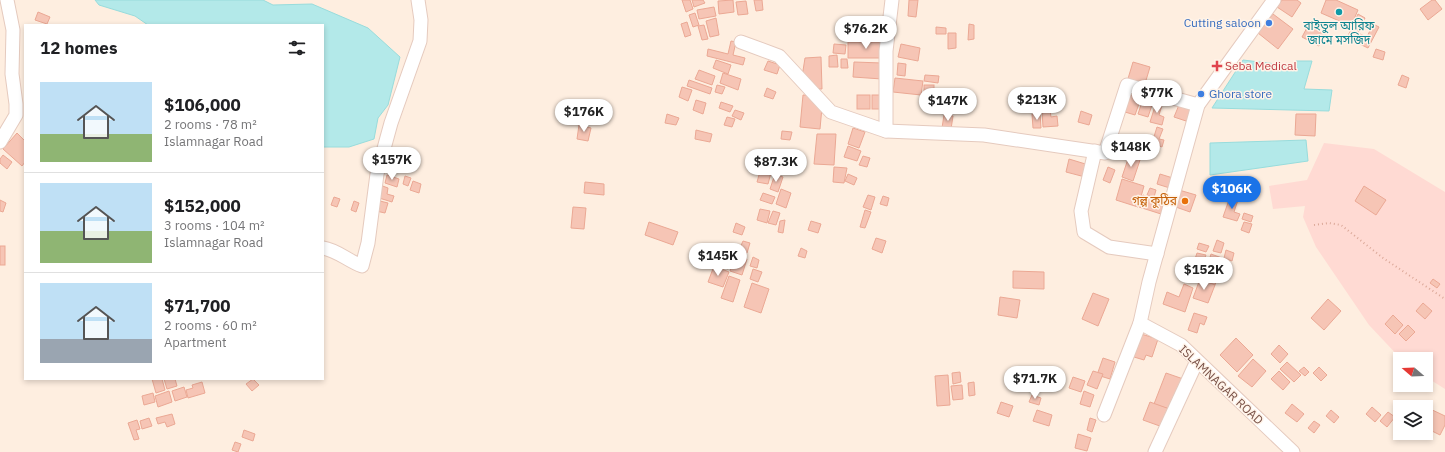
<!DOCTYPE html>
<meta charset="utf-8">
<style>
:root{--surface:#fff;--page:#f6f6f6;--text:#202124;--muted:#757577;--line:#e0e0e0;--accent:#1a73e8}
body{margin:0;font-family:"IBM Plex Sans","Noto Sans Bengali",sans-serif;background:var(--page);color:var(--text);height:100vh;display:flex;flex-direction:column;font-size:15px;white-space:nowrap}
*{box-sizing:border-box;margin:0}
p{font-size:13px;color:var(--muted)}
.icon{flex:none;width:22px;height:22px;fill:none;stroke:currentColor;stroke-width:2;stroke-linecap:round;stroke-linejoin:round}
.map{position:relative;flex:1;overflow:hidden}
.drawer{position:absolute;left:24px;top:24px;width:300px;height:356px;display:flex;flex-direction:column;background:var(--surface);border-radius:0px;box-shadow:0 2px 6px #0003}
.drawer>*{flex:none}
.needle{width:26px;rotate:289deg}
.buttons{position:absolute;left:1393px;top:352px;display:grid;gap:8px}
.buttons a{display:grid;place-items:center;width:40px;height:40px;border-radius:0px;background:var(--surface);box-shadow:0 2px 6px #0003;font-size:20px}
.price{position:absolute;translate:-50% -34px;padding:0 9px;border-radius:14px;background:#fff;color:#222;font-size:13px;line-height:26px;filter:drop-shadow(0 1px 2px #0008)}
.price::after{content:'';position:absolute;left:50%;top:24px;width:12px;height:9px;margin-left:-6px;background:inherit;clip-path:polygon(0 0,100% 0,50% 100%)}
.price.current{background:var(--accent);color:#fff}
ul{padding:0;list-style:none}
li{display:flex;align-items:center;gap:12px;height:100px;padding:0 16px}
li+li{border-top:1px solid var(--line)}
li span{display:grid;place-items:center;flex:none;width:112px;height:80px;border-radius:0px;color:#555}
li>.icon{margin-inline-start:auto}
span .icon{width:48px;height:48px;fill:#fffc;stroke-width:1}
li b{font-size:17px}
h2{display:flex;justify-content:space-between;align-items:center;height:48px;padding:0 16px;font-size:17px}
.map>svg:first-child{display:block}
.commercial{fill:#ffdad3}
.water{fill:#b3e9e9;stroke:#98dcdc}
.building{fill:#f6c5b5;stroke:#eba894}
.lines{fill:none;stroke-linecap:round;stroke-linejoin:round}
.minor-casing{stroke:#e5cabe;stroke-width:15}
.path{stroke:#dba898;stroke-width:2;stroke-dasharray:1 3;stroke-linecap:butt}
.minor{stroke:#fff;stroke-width:13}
.culture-dot{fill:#0f9aa8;stroke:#fff3e8;stroke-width:1.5}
.shop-dot{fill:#3f7fe0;stroke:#fff3e8;stroke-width:1.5}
.health-dot{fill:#e0444e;stroke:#fff3e8;stroke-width:1.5}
.food-dot{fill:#e8710a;stroke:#fff3e8;stroke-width:1.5}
.labels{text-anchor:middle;stroke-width:3;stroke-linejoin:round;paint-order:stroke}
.shop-label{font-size:12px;fill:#366cbe;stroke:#fff3e8;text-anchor:end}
.culture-label{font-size:12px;fill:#0d838f;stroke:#fff3e8}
.health-label{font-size:12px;fill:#be3a42;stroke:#fff3e8;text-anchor:start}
.food-label{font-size:12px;fill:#c56008;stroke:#fff3e8;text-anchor:end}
.street-label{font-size:12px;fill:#774f45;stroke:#fff3e8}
</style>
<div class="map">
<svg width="1445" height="452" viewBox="0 0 1445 452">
<rect width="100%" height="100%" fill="#feeee0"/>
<path class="commercial" d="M1324,143L1374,149L1445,192V389L1426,377V359H1401L1369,325L1316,247L1303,217L1305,206L1273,209L1269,186L1307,180Z"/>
<g class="water">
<path d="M95,0H263L273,5L312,4L368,28L400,57L388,105L378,118L374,139L349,147H323V25H148L135,16L99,5Z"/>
<path d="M1243,60L1276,64L1291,68L1296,61H1312L1304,89L1332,90L1329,111L1212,108Z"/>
<path d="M1306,140L1308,161L1210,175V143Z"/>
</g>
<g class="building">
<path d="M682,0H690L693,9L686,12Z"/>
<path d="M692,0H703L705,3L694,7Z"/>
<path d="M733,0L734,12L719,14L718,1Z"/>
<path d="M754,0H762L763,10L756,11Z"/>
<path d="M909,0H918L916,17L908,16Z"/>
<path d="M1282,0H1297L1301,3L1292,17L1277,7Z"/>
<path d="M1326,0H1336L1358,10L1351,26L1321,13Z"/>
<path d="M1432,0H1435L1442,9L1428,20L1420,9Z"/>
<path d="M746,1L748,14L738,15L736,2Z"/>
<path d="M714,7L716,16L699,19L697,10Z"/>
<path d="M38,12L50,17L47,24L35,20Z"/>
<path d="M695,13L699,25L693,27L689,15Z"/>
<path d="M1273,14L1293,29L1278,49L1258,33Z"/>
<path d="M1358,14L1365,18L1358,33L1367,37L1373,24L1379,27L1368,48L1347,38Z"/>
<path d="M716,18L719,35L710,37L706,21Z"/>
<path d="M687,22L691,35L685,37L681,24Z"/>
<path d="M969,24L974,25V39L968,40Z"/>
<path d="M1309,24L1326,34L1319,46L1302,37Z"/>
<path d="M704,25L708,39L702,40L698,26Z"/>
<path d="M936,27L946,28V34H936Z"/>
<path d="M948,33H956V48L948,49Z"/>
<path d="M731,41L736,42L733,55L745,58L743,65L707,56L708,49L728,54Z"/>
<rect x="848" y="42" width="35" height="16"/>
<path d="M834,44L846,45L845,54L833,53Z"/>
<path d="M901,44L920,48L918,61L898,57Z"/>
<path d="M1376,49L1385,52L1383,60L1373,57Z"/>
<path d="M837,55L838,67H829V56Z"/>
<path d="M821,57L822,89H813L802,77L805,58Z"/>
<path d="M841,59H847L848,68H841Z"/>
<path d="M716,60L731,65L728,74L713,68Z"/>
<path d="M768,61L780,65L777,74L764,70Z"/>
<path d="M854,62L882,63V79L853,77Z"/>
<path d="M1133,62L1150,67L1144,87L1127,82Z"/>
<path d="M898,63L906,64L905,76L897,75Z"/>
<path d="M699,70L715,76L712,85L695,79Z"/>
<path d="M723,73L741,79L738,90L720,83Z"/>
<path d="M925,75L939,76L938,83L924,81Z"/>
<path d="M1402,75L1409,78L1406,88L1398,85Z"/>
<path d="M895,78L923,81L921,95L893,92Z"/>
<path d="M689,80L712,88L710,94L687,86Z"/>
<path d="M717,85L725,87L722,94L715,92Z"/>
<rect x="924" y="85" width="10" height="10"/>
<path d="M682,87L692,90L688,101L679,97Z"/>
<path d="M767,88L776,92L773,99L764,96Z"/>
<path d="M803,95L823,96L820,129L800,127Z"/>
<rect x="857" y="95" width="13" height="14"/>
<rect x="872" y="95" width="11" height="14"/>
<path d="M1130,95L1141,98L1135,115L1125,112Z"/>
<path d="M944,99L958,100L957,113L943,112Z"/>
<path d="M1143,99L1153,102L1148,117L1138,114Z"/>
<path d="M696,100L706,103L703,114L693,110Z"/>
<path d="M1157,100L1163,102L1159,115L1164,117L1162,125L1150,122Z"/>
<path d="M721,102L733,106L730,112L719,108Z"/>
<path d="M1179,105L1194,110L1189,122L1174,117Z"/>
<path d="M735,110L744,113L741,120L732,116Z"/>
<path d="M1050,110L1051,117L1057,116L1058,126L1043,127L1042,111Z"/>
<path d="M1081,111L1092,115L1089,125L1078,122Z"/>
<path d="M1040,113L1041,128H1033L1032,114Z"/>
<path d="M667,114L679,118L676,125L665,123Z"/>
<path d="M1296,114H1316L1315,136L1295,135Z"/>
<path d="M944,115L953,116L951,129L942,128Z"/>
<path d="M727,117L735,119L732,127L724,125Z"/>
<path d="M579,125L591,128L588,141L577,139Z"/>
<path d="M1157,127L1163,129L1159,139L1164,140L1162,147L1152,143Z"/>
<path d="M853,128L865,132L859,148L848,144Z"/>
<path d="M696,130L712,134L710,142L695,139Z"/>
<path d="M782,131L792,132L790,140L781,139Z"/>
<path d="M17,133L25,141V162L22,166L3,149Z"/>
<path d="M817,134H836L834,165L814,164Z"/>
<path d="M848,146L861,151L857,161L844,157Z"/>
<path d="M3,155L12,162L7,169L0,163V159Z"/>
<path d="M863,156L870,158L867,167L859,165Z"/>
<path d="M1129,156L1140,160L1133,181L1122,177Z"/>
<path d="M1069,159L1092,166L1089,178L1066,172Z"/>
<path d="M834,167L847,168L844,183L833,182Z"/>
<path d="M1108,167L1115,170L1110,183L1103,180Z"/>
<path d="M761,168L772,169L768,184L757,182Z"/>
<path d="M775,174L783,177L778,192L770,189Z"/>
<path d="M848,174L857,178L854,185L845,181Z"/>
<path d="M1160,174L1176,179L1173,189L1157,184Z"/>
<path d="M387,175L399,179L397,187L385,183Z"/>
<path d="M405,176L411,178L408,186L403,184Z"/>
<path d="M1122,179L1144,186L1138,207L1116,200Z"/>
<path d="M413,181L421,184L419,193L410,190Z"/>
<path d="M585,182L604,184V195L584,193Z"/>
<path d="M380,185L388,188L387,194L394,196L392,202L376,197Z"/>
<path d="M1364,186L1386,200L1376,215L1355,201Z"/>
<path d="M1150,188L1156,190L1154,197L1147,195Z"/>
<path d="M781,189L791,193L786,208L776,204Z"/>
<path d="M1179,190L1196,195L1190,212L1173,206Z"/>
<path d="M763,193L775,197L772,204L760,200Z"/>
<path d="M868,195L875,197L871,210L863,207Z"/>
<path d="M1143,195L1164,202L1161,214L1139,207Z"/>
<path d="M883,196L889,198L887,206L880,204Z"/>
<path d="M334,197L340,199L337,207L331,205Z"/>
<path d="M1230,197L1238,200L1234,212L1240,214L1237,221L1223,217Z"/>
<path d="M0,200L6,203L3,212L0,211Z"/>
<path d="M354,201L359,203L356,212L351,210Z"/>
<path d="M380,201L388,203L385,213L376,211Z"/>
<path d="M573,207L586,208L584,229L571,228Z"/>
<path d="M760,209L770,211L767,223L757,220Z"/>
<path d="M865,210L871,212L865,228L860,227Z"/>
<path d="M773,211L780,213L776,225L768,223Z"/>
<path d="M1244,213L1253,216L1251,222L1242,219Z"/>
<path d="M785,220L783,233L778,232L780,221Z"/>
<path d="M811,221L821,224L818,233L808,230Z"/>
<path d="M649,222L678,232L673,245L645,235Z"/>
<path d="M1244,222L1252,224L1249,233L1241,230Z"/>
<path d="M736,223L745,227L742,235L733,232Z"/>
<path d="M876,238L886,241L882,253L872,249Z"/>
<path d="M1217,240L1224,243L1221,253L1213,251Z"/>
<path d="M743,241L750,243L747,253L739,250Z"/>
<path d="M1199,243L1209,246L1206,252L1197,249Z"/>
<rect x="0" y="246" width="5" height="19"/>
<path d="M726,246L735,250L728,269L719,266Z"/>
<path d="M801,248L807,251L805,258L798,256Z"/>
<path d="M1226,250L1234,253L1232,261L1224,258Z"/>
<path d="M1197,253L1206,255L1202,265L1194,262Z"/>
<path d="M1211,254L1222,258L1219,267L1208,264Z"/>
<path d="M736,255L747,259L742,275L730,271Z"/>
<path d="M753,257L759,260L757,268L750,266Z"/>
<path d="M714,266L729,272L723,287L708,282Z"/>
<path d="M1207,268L1219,272L1215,285L1203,281Z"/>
<path d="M753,269L762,272L758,282L750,279Z"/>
<path d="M1013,271L1044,272V289L1013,288Z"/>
<path d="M729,276L740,280L733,302L721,298Z"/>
<path d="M1200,279L1215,285L1208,303L1193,298Z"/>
<path d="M1433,279L1440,284L1437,288L1430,283Z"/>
<path d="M752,283L769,289L761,313L744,307Z"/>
<path d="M1184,284L1193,288L1185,312L1163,304L1167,292L1179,297Z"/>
<path d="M1093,293L1109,299L1098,326L1082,319Z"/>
<path d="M1000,297L1020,300L1017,318L998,315Z"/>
<path d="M1328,299L1341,311L1324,330L1311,318Z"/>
<path d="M1423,303L1432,311L1425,319L1416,311Z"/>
<path d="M1194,313L1207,317L1204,325L1200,323L1197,333L1188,330Z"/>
<path d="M1393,315L1403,325L1395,334L1385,324Z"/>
<path d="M1408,325L1415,332L1406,341L1399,334Z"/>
<path d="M1141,334L1158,339L1152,357L1146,355L1144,360L1134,357Z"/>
<path d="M1236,338L1253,355L1237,372L1220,355Z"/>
<path d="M1279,345L1288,354L1280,363L1271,354Z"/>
<path d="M1103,358L1115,362L1110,379L1097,375Z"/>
<path d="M1253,359L1266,371L1252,387L1238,376Z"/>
<path d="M1287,362L1301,375L1294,382L1280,369Z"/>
<path d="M1304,367L1309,372L1305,376L1299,371Z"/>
<path d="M1319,367L1327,375L1321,381L1313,373Z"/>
<path d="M1093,371L1103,374L1097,389L1087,385Z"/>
<path d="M1279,371L1290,382L1283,390L1271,379Z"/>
<path d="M960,372L961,382L953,384L952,373Z"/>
<path d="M1166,373L1189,381L1178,412L1154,404Z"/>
<path d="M948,375L950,405L937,406L935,376Z"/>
<path d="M1073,377L1085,381L1081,392L1069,388Z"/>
<path d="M152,379H162L165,390L156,393Z"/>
<path d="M164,379H175L177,386L167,389Z"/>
<path d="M253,379L259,385L252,391L246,384Z"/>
<path d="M202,382L205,393L188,398L186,390L193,388L192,385Z"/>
<path d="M974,382L975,395L969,396L968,383Z"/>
<path d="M962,385L963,399L953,400L951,386Z"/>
<path d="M184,387L187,397L175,401L172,391Z"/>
<path d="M169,391L172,402L158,407L155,396Z"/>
<path d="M1084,391L1094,395L1090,407L1080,404Z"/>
<path d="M153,393L155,402L144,405L142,396Z"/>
<path d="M1032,395L1041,398L1039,405L1029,402Z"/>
<path d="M1001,402L1013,406L1009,417L997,413Z"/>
<path d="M1150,402L1178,412L1171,430L1143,420Z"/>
<path d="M1292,404L1304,414L1297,422L1285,413Z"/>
<path d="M1372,407L1381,415L1375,422L1366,414Z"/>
<path d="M1426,407L1445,416V425L1440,435L1426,428Z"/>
<path d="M1037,410L1052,415L1049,426L1033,421Z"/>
<path d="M1331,410L1339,417L1334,423L1326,416Z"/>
<path d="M1388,412L1395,417L1387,427L1380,421Z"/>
<path d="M172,414L175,424L167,427L165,422L158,424L156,418Z"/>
<path d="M149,418L152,426L142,429L140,421Z"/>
<path d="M1090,418L1096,420L1092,432L1087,430Z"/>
<path d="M137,420L140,429L136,430L139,439L134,440L128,423Z"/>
<path d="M1314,421L1320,425L1314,433L1308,428Z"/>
<path d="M244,430L255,434L253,441L242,437Z"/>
<path d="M1078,434L1091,438L1087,451L1075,448Z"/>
<path d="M235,442L241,444L238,452L232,450Z"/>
</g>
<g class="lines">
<defs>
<g id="minor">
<path d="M1274,0L1198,105L1149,282L1140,323L1181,345L1293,452"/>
<path d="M741,42L779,56L831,112L886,131L984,135L1105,153L1127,85L1198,105"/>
<path d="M886,131V51L892,0"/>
<path d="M0,142L16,115V104L12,74L13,30L7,0"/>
<path d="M1095,151L1081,211L1084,232L1109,247L1157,254"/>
<path d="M323,248C337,250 348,261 362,266L368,243L377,174L391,123L420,41L421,20L418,0"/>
<path d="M1104,415L1140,323"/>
<path d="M1155,452L1197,361"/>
</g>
</defs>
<use href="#minor" class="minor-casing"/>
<path class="path" d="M1314,225L1329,223L1341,225L1383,258L1445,299"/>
<use href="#minor" class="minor"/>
</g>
<circle class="culture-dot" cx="1339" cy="12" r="4"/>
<g class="shop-dot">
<circle cx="1269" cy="23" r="4"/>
<circle cx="1201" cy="94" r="4"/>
</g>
<path class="health-dot" d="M1215 60h4v4h4v4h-4v4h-4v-4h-4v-4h4z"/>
<circle class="food-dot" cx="1185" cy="201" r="4"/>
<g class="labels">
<g class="shop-label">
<text x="1261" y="27">Cutting saloon</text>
<text x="1209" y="98" text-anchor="start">Ghora store</text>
</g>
<g class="culture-label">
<text x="1339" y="30">বাইতুল আরিফ<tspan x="1339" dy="14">জামে মসজিদ</tspan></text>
</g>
<g class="health-label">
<text x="1225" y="70">Seba Medical</text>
</g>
<g class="food-label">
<text x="1177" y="205">গল্প কুঠির</text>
</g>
<g class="street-label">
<text transform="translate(1221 385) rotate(43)" y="4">ISLAMNAGAR ROAD</text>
</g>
</g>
</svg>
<div class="buttons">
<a><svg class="needle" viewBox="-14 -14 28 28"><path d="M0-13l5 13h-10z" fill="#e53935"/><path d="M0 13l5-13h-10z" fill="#757577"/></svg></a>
<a><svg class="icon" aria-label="layers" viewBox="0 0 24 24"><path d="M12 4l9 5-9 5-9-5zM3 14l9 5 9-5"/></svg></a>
</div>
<b class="price" style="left:866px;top:50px">$76.2K</b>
<b class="price" style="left:1157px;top:114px">$77K</b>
<b class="price" style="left:1037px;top:121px">$213K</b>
<b class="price" style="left:948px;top:122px">$147K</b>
<b class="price" style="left:584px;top:133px">$176K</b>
<b class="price" style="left:1131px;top:168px">$148K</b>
<b class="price" style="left:392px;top:181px">$157K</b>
<b class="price" style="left:776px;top:183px">$87.3K</b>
<b class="price current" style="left:1232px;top:210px">$106K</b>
<b class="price" style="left:718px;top:277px">$145K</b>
<b class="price" style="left:1204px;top:291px">$152K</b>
<b class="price" style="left:1035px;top:400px">$71.7K</b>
<section class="drawer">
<h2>12 homes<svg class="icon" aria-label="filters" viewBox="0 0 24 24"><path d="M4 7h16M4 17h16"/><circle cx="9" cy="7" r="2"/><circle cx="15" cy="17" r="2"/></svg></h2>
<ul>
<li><span style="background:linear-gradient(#bfe0f5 65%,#8fb573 0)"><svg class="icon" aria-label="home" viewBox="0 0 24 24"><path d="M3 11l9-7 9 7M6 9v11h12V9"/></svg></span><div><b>$106,000</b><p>2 rooms · 78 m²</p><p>Islamnagar Road</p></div></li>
<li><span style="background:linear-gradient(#bfe0f5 60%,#8fb573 0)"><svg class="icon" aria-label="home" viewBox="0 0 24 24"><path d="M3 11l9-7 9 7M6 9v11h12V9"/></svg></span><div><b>$152,000</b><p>3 rooms · 104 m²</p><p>Islamnagar Road</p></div></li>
<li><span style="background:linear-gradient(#bfe0f5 70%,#9aa5b1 0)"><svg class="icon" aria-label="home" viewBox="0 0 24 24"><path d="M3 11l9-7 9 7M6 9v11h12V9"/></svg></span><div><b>$71,700</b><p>2 rooms · 60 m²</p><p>Apartment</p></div></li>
</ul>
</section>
</div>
